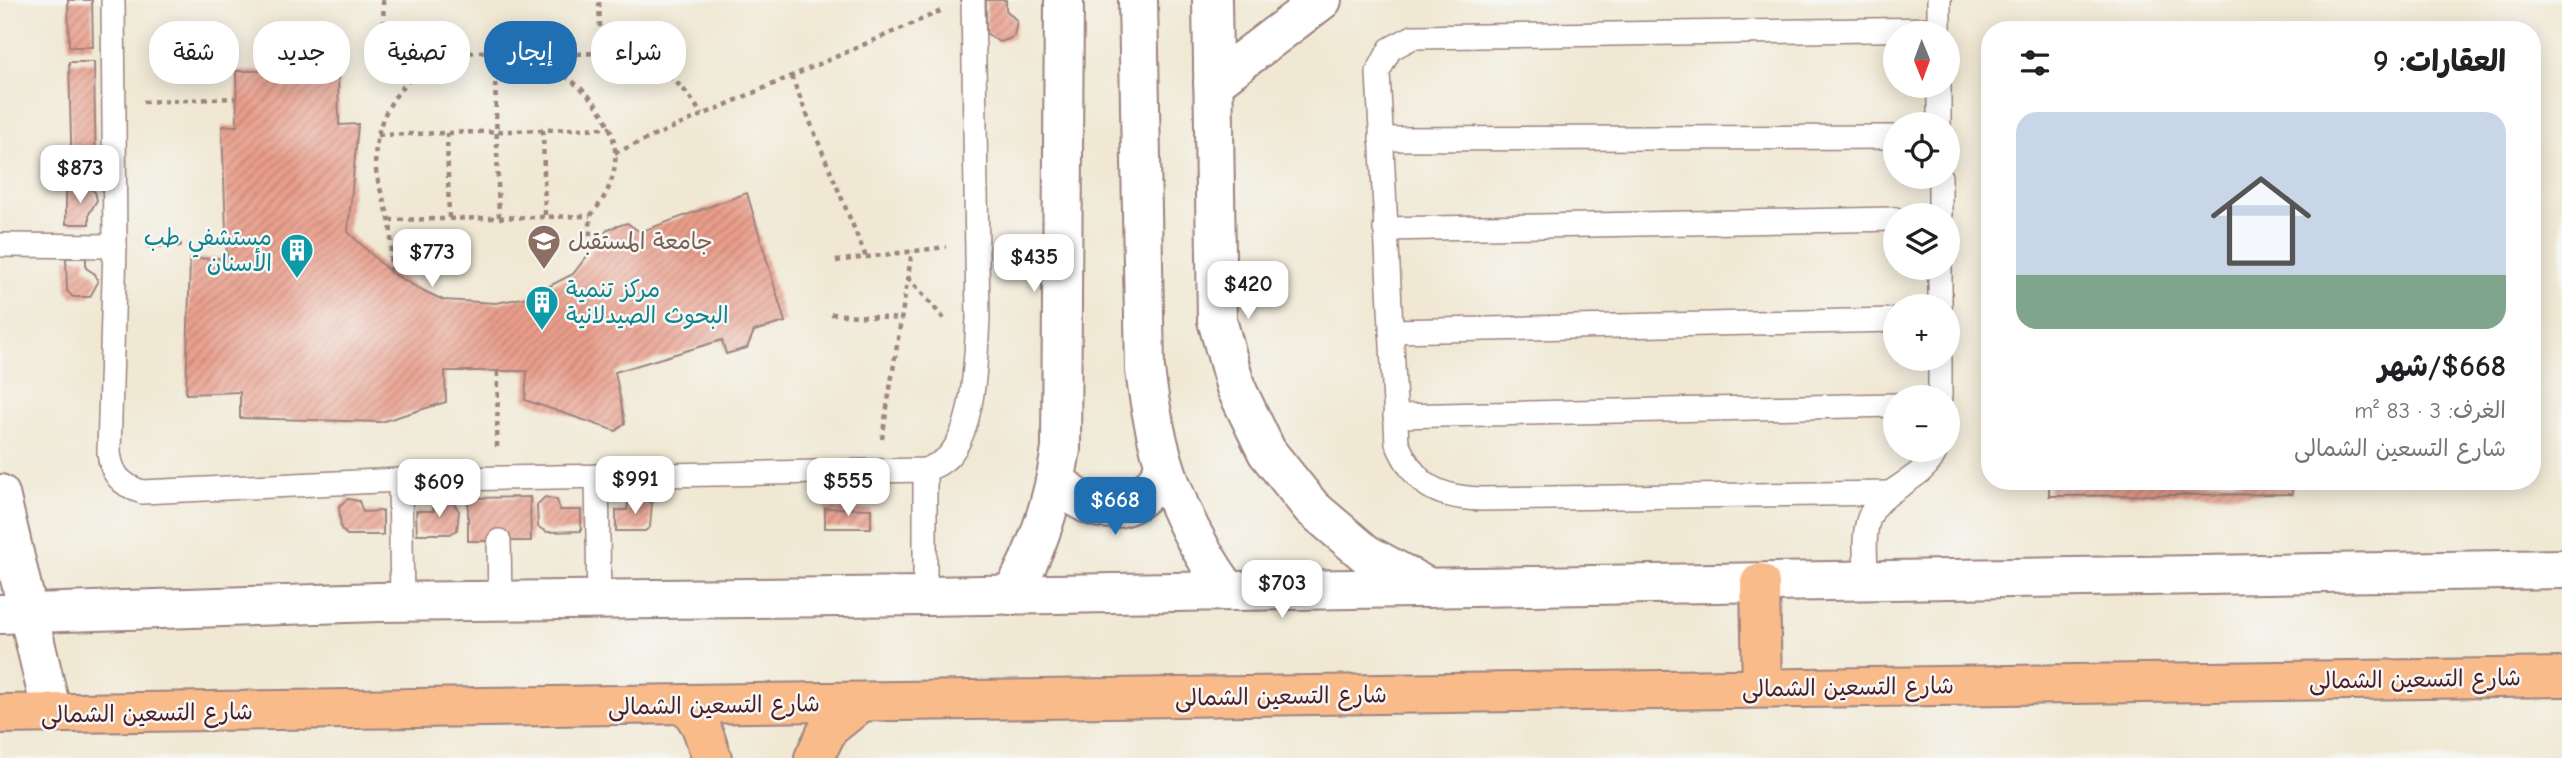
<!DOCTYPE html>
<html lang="ar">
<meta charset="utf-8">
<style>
:root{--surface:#fff;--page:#f6f6f6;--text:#202124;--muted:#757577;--line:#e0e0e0;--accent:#1f6fb2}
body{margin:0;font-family:"Comic Neue","Playpen Sans Arabic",sans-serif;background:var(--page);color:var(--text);direction:rtl;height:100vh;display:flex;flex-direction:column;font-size:26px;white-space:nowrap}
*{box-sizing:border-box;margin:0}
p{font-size:23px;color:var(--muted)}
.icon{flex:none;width:38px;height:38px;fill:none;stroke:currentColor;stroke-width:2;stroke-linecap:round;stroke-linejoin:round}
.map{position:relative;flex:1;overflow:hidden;direction:ltr}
.drawer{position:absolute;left:1981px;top:21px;width:560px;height:469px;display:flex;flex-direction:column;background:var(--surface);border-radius:28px;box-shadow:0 4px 18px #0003;direction:rtl}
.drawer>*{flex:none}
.top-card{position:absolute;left:21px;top:21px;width:665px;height:63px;direction:rtl;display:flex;gap:14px}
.needle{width:46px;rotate:179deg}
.tools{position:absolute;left:1883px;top:21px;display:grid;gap:14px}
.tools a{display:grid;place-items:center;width:77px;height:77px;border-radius:50%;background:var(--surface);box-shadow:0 4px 18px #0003;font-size:35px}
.price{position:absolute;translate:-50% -60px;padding:0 16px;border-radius:14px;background:#fff;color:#222;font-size:23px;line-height:46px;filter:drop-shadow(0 2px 4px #0008)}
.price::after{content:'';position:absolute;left:50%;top:42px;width:21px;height:16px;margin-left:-10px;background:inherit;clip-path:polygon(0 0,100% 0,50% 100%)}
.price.on{background:var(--accent);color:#fff}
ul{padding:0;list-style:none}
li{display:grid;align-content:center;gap:14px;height:371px;padding:0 35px}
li+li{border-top:2px solid var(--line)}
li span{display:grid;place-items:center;height:217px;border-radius:21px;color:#555}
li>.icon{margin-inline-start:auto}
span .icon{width:126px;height:126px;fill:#fffc;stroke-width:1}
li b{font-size:30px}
h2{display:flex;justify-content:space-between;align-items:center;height:84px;padding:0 35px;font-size:30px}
.chip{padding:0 24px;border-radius:28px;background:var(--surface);box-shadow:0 4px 18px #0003;font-size:24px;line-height:63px}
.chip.on{background:var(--accent);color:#fff}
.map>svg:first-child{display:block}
.building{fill:url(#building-hatch)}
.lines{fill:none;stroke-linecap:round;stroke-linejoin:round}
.service-casing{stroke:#9d847f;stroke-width:26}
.minor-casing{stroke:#9d847f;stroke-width:42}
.tertiary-casing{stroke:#9d847f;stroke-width:42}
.primary-casing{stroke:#9d847f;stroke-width:42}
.path{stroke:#9d847f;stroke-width:4.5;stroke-dasharray:5 5;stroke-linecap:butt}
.service{stroke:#fff;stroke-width:23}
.minor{stroke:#fff;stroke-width:38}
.tertiary{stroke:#fff;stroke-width:38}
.primary{stroke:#fabb8b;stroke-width:38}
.labels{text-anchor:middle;stroke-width:5;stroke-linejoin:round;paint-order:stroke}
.culture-label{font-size:23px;fill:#0d838f;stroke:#f6f6f2;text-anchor:end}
.education-label{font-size:23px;fill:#785e54;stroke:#f6f6f2;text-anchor:start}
.street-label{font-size:23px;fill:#4a1f2b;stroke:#f6f6f2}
</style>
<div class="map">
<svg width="2562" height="758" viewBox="0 0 2562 758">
<defs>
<pattern id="building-hatch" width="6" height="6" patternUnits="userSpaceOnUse" patternTransform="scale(1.75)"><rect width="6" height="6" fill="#e99e8b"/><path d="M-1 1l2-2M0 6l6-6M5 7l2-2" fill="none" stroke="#bf8072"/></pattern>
</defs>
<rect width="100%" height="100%" fill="#f6f6f2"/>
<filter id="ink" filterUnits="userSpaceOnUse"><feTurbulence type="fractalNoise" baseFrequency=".0143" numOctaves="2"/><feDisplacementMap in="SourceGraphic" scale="14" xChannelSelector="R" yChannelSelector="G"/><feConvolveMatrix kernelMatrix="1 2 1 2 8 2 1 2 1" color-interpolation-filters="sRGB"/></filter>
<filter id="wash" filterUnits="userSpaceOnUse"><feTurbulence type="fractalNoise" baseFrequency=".00686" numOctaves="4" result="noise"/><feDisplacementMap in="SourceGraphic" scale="28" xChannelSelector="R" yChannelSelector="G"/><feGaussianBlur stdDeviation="1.57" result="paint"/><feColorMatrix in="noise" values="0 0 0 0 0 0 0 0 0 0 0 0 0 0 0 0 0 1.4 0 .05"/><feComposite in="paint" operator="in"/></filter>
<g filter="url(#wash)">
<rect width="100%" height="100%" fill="#f0e8d3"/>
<g id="blocks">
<g class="building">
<path d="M68,0H92L93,47H69Z"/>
<path d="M986,0H1006V10L1017,21L1014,36L1007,40L999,42L986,33Z"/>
<path d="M69,62H94L96,179H72Z"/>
<path d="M338,70L339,125L358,124L348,232L390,272L420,289L443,300L496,303L528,297L573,274L608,229L627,223L640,232L747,193L785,322L754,331L747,348L726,354L722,340L615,372L625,423L616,431L525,400L527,371H445L446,402L381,422L240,418V392L186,394L190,259L227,258L222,126H237L236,71Z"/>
<path d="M81,184L95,192L97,200L89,214V224H66V192Z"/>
<path d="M66,258H86V268L95,274L98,282L90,297H73L67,291Z"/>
<path d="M2049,481H2292V494L2049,496Z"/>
<path d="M637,496L652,503L650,527L645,531H616V510H627L628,504Z"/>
<path d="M530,497L531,541H468V498Z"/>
<path d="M545,497L557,500L560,510H581V531L547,532L538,527L537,505Z"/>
<path d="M450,498L459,511L457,530L450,534H417L416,511H433L435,503Z"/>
<path d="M348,499L359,501L363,512L383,511V535H347L341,529L339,506Z"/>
<path d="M825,508L871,509V528H825Z"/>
</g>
</g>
</g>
<g filter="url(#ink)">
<use href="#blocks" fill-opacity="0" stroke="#9d847f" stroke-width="2"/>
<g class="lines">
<defs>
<g id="service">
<path d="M113,0L115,246L109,452C111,474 121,485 142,492L400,480L925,470C935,466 945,462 952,452C975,422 976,354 978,318L973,0"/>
<path d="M1939,33V0"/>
<path d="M1939,86V124"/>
<path d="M1381,139L1895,137"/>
<path d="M1940,177V215"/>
<path d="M1385,229L1895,219"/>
<path d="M0,245L115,246"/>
<path d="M1940,268V306"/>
<path d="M1391,331L1895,320"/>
<path d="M1940,359V397"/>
<path d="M1395,416L1895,405"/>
<path d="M597,476L599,600"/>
<path d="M400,480L402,601"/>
<path d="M1889,493L1480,499C1434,497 1415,484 1397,443L1378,72L1390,49L1413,37L1939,29"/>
<path d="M499,541L500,601"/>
<path d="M1867,581C1866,563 1863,543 1867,525C1875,487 1924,484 1936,450"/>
<path d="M925,596V470"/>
</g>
<g id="minor">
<path d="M1212,0L1217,320L1236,388L1267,452L1312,508L1366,554L1429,588"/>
<path d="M1213,83L1322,0"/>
<path d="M0,494L52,714"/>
</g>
<g id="tertiary">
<path d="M1138,0L1145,370C1156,456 1177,520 1228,591"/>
<path d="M1056,479C1094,521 1133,519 1164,470"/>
<path d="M1011,595C1039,549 1053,501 1061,449L1064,0"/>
<path d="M0,614L378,602L925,596L2562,569"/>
</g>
<g id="primary">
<path d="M1760,583L1762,688"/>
<path d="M688,705L701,726L712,758"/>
<path d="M0,714L2562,677"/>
<path d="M814,758L828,729L860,703"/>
</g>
</defs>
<use href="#service" class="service-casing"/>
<use href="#minor" class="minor-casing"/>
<use href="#tertiary" class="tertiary-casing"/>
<use href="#primary" class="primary-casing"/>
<g class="path">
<path d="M383,0L385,57L439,56"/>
<path d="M494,43L499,217"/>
<path d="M547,55L601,53L599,0"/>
<path d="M642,62C672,74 685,88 702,115"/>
<path d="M791,76L866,257"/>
<path d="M143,102L236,98"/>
<path d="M543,130L545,217"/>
<path d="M447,133L449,219"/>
<path d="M378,135L610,128"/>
<path d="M615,153L941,11"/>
<path d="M389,220L590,216"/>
<path d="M147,246L226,244"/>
<path d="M836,261L946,247"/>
<path d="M390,272C390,255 393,235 389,219C381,187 370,171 378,136C382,113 396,93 412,77C505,0 681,115 590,216V252"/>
<path d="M908,277L945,320"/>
<path d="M831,314L901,319"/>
<path d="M882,439L912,251"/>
<path d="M497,447L498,371"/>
</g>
<use href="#service" class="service"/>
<use href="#minor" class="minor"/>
<use href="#tertiary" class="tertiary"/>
<use href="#primary" class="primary"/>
</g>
</g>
<defs>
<symbol id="university-pin" viewBox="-11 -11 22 30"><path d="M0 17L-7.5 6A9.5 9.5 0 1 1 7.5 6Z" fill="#8d6e63" stroke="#f6f6f2"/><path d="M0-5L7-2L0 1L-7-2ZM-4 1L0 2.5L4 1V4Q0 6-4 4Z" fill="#fff"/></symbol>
<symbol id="building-pin" viewBox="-11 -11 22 30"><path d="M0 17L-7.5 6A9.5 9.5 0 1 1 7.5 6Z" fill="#0f9aa8" stroke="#f6f6f2"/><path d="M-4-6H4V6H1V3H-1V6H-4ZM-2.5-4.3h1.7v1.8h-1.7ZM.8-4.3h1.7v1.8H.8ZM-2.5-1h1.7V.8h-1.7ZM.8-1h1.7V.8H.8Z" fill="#fff"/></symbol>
</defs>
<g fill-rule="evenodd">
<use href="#university-pin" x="525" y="222" width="38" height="52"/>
<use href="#building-pin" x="278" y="231" width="38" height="52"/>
<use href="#building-pin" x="523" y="283" width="38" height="52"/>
</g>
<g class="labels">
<g class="culture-label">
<text x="272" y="245">مستشفي طب<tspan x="272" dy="26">الأسنان</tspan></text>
<text x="566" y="297" text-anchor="start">مركز تنمية<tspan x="566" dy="26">البحوث الصيدلانية</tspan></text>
</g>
<g class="education-label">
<text x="568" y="249">جامعة المستقبل</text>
</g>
<g class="street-label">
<text transform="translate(2415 679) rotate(-1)" y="8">شارع التسعين الشمالى</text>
<text transform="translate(1848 687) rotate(-1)" y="8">شارع التسعين الشمالى</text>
<text transform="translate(1281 696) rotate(-1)" y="8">شارع التسعين الشمالى</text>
<text transform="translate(714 705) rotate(-1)" y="8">شارع التسعين الشمالى</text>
<text transform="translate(147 713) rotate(-1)" y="8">شارع التسعين الشمالى</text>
</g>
</g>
</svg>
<div class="tools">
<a><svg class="needle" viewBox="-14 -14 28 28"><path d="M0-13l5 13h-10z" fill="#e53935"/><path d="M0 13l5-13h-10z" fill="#757577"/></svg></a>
<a><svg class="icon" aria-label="locate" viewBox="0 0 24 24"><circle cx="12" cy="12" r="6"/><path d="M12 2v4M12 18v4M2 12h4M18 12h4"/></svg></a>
<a><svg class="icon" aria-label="layers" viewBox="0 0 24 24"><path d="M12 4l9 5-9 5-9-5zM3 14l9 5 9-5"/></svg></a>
<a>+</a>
<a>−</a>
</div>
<b class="price" style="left:80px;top:205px">$873</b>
<b class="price" style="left:432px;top:289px">$773</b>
<b class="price" style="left:1034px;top:294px">$435</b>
<b class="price" style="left:1248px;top:321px">$420</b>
<b class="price" style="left:635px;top:516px">$991</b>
<b class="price" style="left:848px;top:518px">$555</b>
<b class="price" style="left:439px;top:519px">$609</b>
<b class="price on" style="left:1115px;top:537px">$668</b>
<b class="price" style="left:1282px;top:620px">$703</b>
<div class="top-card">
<a class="chip">شراء</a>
<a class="chip on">إيجار</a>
<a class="chip">تصفية</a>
<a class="chip">جديد</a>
<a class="chip">شقة</a>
</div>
<section class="drawer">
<h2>العقارات: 9<svg class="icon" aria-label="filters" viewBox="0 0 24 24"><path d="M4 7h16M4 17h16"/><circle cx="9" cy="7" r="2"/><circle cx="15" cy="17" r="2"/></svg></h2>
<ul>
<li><span style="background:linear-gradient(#c9d6e8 75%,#7fa58c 0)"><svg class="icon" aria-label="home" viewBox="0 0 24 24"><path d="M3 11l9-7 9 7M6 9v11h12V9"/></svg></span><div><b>$668/شهر</b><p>الغرف: 3 · 83 m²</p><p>شارع التسعين الشمالى</p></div></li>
</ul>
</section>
</div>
